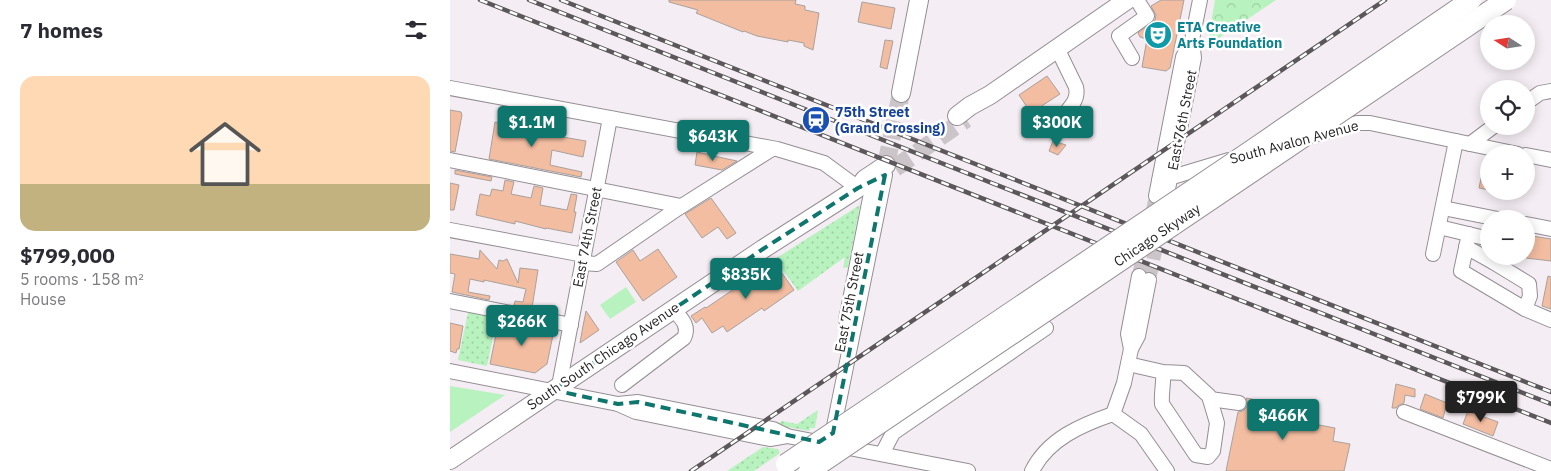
<!DOCTYPE html>
<meta charset="utf-8">
<style>
:root{--surface:#fff;--page:#f7f7f7;--text:#2b2b33;--muted:#7c7c81;--accent:#0f766e}
body{margin:0;font-family:"IBM Plex Sans",sans-serif;background:var(--page);color:var(--text);height:100vh;display:flex;flex-direction:column;font-size:19px;white-space:nowrap}
*{box-sizing:border-box;margin:0}
p{font-size:16px;color:var(--muted)}
.icon{flex:none;width:28px;height:28px;fill:none;stroke:currentColor;stroke-width:2;stroke-linecap:round;stroke-linejoin:round}
.map{position:relative;flex:1;overflow:hidden}
.sheet{display:flex;flex-direction:column;background:var(--surface);width:450px}
.sheet>*{flex:none}
.needle{width:32px;rotate:282deg}
.fabs{position:absolute;left:1030px;top:15px;display:grid;gap:10px}
.fabs a{display:grid;place-items:center;width:55px;height:55px;border-radius:50%;background:var(--surface);box-shadow:0 2px 12px #0003;font-size:25px}
.price{position:absolute;translate:-50% -42px;padding:0 11px;border-radius:5px;background:var(--accent);color:#fff;font-size:16px;line-height:32px;filter:drop-shadow(0 1px 2px #0008)}
.price::after{content:'';position:absolute;left:50%;top:30px;width:15px;height:11px;margin-left:-8px;background:inherit;clip-path:polygon(0 0,100% 0,50% 100%)}
.price.on{background:#222;color:#fff}
ul{padding:0;list-style:none}
li{display:grid;align-content:center;gap:10px;height:265px;padding:0 20px}
li span{display:grid;place-items:center;height:155px;border-radius:15px;color:#555}
li>.icon{margin-inline-start:auto}
span .icon{width:90px;height:90px;fill:#fffc;stroke-width:1}
li b{font-size:21px}
h2{display:flex;justify-content:space-between;align-items:center;height:60px;padding:0 20px;font-size:21px}
main{display:flex;flex:1;min-height:0}
.map>svg:first-child{display:block}
.grass{fill:url(#grass-dots)}
.forest{fill:url(#forest-crowns)}
.pitch{fill:#b8f2be}
.building{fill:#f3bda1;stroke:#a9a19d}
.lines{fill:none;stroke-linecap:round;stroke-linejoin:round}
.minor-tunnel{stroke:#cbc5ca;stroke-width:14;stroke-dasharray:14 7;stroke-linecap:butt}
.major-tunnel{stroke:#cbc5ca;stroke-width:18;stroke-dasharray:18 9;stroke-linecap:butt}
.minor-casing{stroke:#958e94;stroke-width:16}
.major-casing{stroke:#958e94;stroke-width:20}
.minor{stroke:#fff;stroke-width:14}
.major{stroke:#fff;stroke-width:18}
.rail-casing{stroke:#5b575b;stroke-width:4.5}
.rail{stroke:#fff;stroke-width:2.5;stroke-dasharray:8;stroke-linecap:butt}
.highway-bridge-casing{stroke:#958e94;stroke-width:22;stroke-linecap:butt}
.highway-bridge{stroke:#fff;stroke-width:20}
.marked{fill:none;stroke:#0f766e;stroke-width:4;stroke-dasharray:10 6;stroke-linejoin:round}
.labels{text-anchor:middle;stroke-width:5;stroke-linejoin:round;paint-order:stroke}
.culture-label{font-size:14px;font-weight:bold;fill:#0d838f;stroke:#fff;text-anchor:start}
.transit-label{font-size:14px;font-weight:bold;fill:#164399;stroke:#fff;text-anchor:start}
.street-label{font-size:14px;fill:#272427;stroke:#fff}
</style>
<main>
<section class="sheet">
<h2>7 homes<svg class="icon" aria-label="filters" viewBox="0 0 24 24"><path d="M4 7h16M4 17h16"/><circle cx="9" cy="7" r="2"/><circle cx="15" cy="17" r="2"/></svg></h2>
<ul>
<li><span style="background:linear-gradient(#ffd9b3 70%,#c2b280 0)"><svg class="icon" aria-label="home" viewBox="0 0 24 24"><path d="M3 11l9-7 9 7M6 9v11h12V9"/></svg></span><div><b>$799,000</b><p>5 rooms · 158 m²</p><p>House</p></div></li>
</ul>
</section>
<div class="map">
<svg width="1101" height="471" viewBox="0 0 1101 471">
<defs>
<pattern id="grass-dots" width="8" height="8" patternUnits="userSpaceOnUse" patternTransform="scale(1.25)"><rect width="8" height="8" fill="#b8f2be"/><path d="M2 2h.1M6 6h.1" fill="none" stroke="#9ecfa3" stroke-width="1.8" stroke-linecap="round"/></pattern>
<pattern id="forest-crowns" width="20" height="18" patternUnits="userSpaceOnUse" patternTransform="scale(1.25)"><rect width="20" height="18" fill="#b8f2be"/><path d="M2 6a3 3 0 1 1 6 0M12 15a3 3 0 1 1 6 0" fill="none" stroke="#9ecfa3"/></pattern>
</defs>
<rect width="100%" height="100%" fill="#f4edf3"/>
<g class="grass">
<path d="M410,205L398,267L393,268L395,257L348,291L325,259Z"/>
<path d="M19,308L48,313L37,366L8,360Z"/>
<path d="M368,410L365,428H360L359,431L326,425L332,421L347,424Z"/>
<path d="M313,447L328,449L330,453L304,471H277Z"/>
</g>
<path class="forest" d="M765,0H826L757,46Z"/>
<g class="pitch">
<path d="M176,287L186,302L160,319L150,305Z"/>
<path d="M0,386L55,395L0,432Z"/>
</g>
<g class="building">
<path d="M219,0H346L345,4L355,6V10L369,13L363,50L354,46V43L338,40V42L307,36L294,31L293,32L246,13L248,10L219,2Z"/>
<path d="M711,0H734L720,68L716,71L692,67L697,39L690,37L688,33L705,20L706,15L701,6Z"/>
<path d="M412,2L445,8L441,29L408,22Z"/>
<path d="M435,40L443,41L437,69L430,67Z"/>
<path d="M597,76L610,94L581,113L569,95Z"/>
<path d="M0,110L11,112L12,115L5,152L0,151Z"/>
<path d="M45,122L95,134L136,141L133,157L102,150L100,165L132,172L131,177L39,159Z"/>
<path d="M603,141L616,145L608,155L599,151Z"/>
<path d="M247,152L264,156L287,161L272,170L245,165Z"/>
<path d="M1035,159H1039V190L1029,188Z"/>
<path d="M5,170L42,177L41,181L5,174Z"/>
<path d="M55,180L64,182L61,194L81,198L84,186L93,188L90,205L117,210L121,194L127,195L124,212H126L122,233L96,228V229L65,221V224L26,215L30,194L40,196L42,189L53,191Z"/>
<path d="M0,183L9,185L4,210H0Z"/>
<path d="M261,198L286,233L277,239L268,227L252,238L235,214Z"/>
<path d="M1076,235L1101,239V261L1076,258Z"/>
<path d="M208,249L227,277L193,301L166,262L183,250L190,261Z"/>
<path d="M30,250L47,269L49,260L53,261L57,259L68,283L70,268L88,270L82,308L64,305L65,301L73,302L76,289L34,280V282L20,279L18,292L40,296L39,300L2,292L5,274L0,273V254L29,259Z"/>
<path d="M324,262L344,290L314,311L312,308L277,332L273,326L262,333L252,318L246,323L241,316L255,307L256,308Z"/>
<path d="M1098,276L1101,277V309L1092,306Z"/>
<path d="M136,311L149,330L130,343L133,326Z"/>
<path d="M49,320L104,330L97,364L85,373L40,364Z"/>
<path d="M0,323L13,326L9,349H7L6,353L0,351Z"/>
<path d="M946,384L965,389V397L955,395L954,403L949,405L946,408H942Z"/>
<path d="M975,394L997,403L993,418L970,409Z"/>
<path d="M796,398L866,412L864,424L885,428L883,441L900,444L894,471H776L788,412L793,411L796,408L798,404Z"/>
<path d="M1018,411L1048,422L1043,436L1013,424Z"/>
</g>
<g class="lines">
<g class="minor-tunnel">
<path d="M689,276L706,196"/>
<path d="M699,280L709,232"/>
</g>
<g class="major-tunnel">
<path d="M436,165L451,93"/>
<path d="M445,168L516,119"/>
</g>
<defs>
<g id="minor">
<path d="M607,48L626,87C629,99 621,106 614,115"/>
<path d="M682,58L669,36L697,16L687,0"/>
<path d="M0,88L327,149L374,163L408,188"/>
<path d="M1076,103L1090,93L1101,91"/>
<path d="M864,135L907,123H920L1068,154"/>
<path d="M1020,144L1044,126"/>
<path d="M1076,155L1101,160"/>
<path d="M0,160L231,206"/>
<path d="M709,181L779,160"/>
<path d="M706,196L733,57L742,40L750,0"/>
<path d="M716,199L744,58L742,40"/>
<path d="M993,208L1048,219"/>
<path d="M1076,224L1101,229"/>
<path d="M989,227L1039,239"/>
<path d="M0,230L134,255"/>
<path d="M1019,234L1011,271L1075,309"/>
<path d="M1016,247L1043,262"/>
<path d="M983,254L1006,141"/>
<path d="M1044,256L1043,262L1079,284L1080,296L1075,309L1101,320"/>
<path d="M132,263L147,264L227,209L322,149"/>
<path d="M0,301L121,325"/>
<path d="M396,320L423,183"/>
<path d="M681,349L678,334L689,276"/>
<path d="M678,364L713,372C714,383 711,393 712,404L746,455L758,457L763,451L767,423L759,396L734,373L713,372"/>
<path d="M0,371L168,404L186,412L320,439L337,436"/>
<path d="M172,385L234,338C240,326 231,318 223,309"/>
<path d="M109,386L160,118"/>
<path d="M760,399L789,403"/>
<path d="M168,404L188,402L323,429L337,436L518,471"/>
<path d="M954,412L1101,469"/>
<path d="M663,414L674,383L681,349L688,336L699,280"/>
<path d="M663,414L691,434L717,471"/>
<path d="M382,436L435,175"/>
<path d="M432,454L443,433L596,328"/>
<path d="M582,471C598,439 631,425 663,414"/>
</g>
<g id="major">
<path d="M451,93L469,0"/>
<path d="M507,116L520,106L540,95L677,0"/>
<path d="M0,460L313,249L385,203L408,188L415,179L436,165"/>
</g>
</defs>
<use href="#minor" class="minor-casing"/>
<use href="#major" class="major-casing"/>
<use href="#minor" class="minor"/>
<use href="#major" class="major"/>
<defs>
<g id="rail">
<path d="M30,0L1101,423"/>
<path d="M79,0L1101,404"/>
<path d="M111,0L1101,392"/>
<path d="M241,471L935,0"/>
</g>
</defs>
<use href="#rail" class="rail-casing"/>
<use href="#rail" class="rail"/>
<defs>
<g id="highway-bridge">
<path d="M336,464L802,150L1021,0"/>
<path d="M359,471L1056,0"/>
</g>
</defs>
<use href="#highway-bridge" class="highway-bridge-casing"/>
<use href="#highway-bridge" class="highway-bridge"/>
</g>
<path class="marked" d="M435,175L383,433L369,442L188,402L168,404L103,390L313,249L408,188Z"/>
<defs>
<symbol id="theatre-disc" viewBox="-11 -11 22 22"><circle r="9.5" fill="#0f9aa8" stroke="#fff"/><path d="M-5-5.5Q0-4 5-5.5V0Q5 5 0 6Q-5 5-5 0ZM-3.3-2.5H-1v1.5H-3.3ZM1-2.5H3.3v1.5H1ZM-2.8 1Q0 5.5 2.8 1Z" fill="#fff"/></symbol>
<symbol id="station-disc" viewBox="-11 -11 22 22"><circle r="9.5" fill="#1a4fb4" stroke="#fff"/><path d="M-3-6H3Q5-6 5-4V2Q5 4 3 4L4.5 6H3L1.5 4h-3L-3 6H-4.5L-3 4Q-5 4-5 2V-4Q-5-6-3-6ZM-3.5-4v3h7v-3ZM-3.5 1v1.5H-2V1ZM2 1v1.5H3.5V1Z" fill="#fff"/></symbol>
</defs>
<g fill-rule="evenodd">
<use href="#theatre-disc" x="692" y="19" width="32" height="32"/>
<use href="#station-disc" x="350" y="104" width="32" height="32"/>
</g>
<g class="labels">
<g class="culture-label">
<text x="727" y="32">ETA Creative<tspan x="727" dy="16">Arts Foundation</tspan></text>
</g>
<g class="transit-label">
<text x="385" y="117">75th Street<tspan x="385" dy="16">(Grand Crossing)</tspan></text>
</g>
<g class="street-label">
<text transform="translate(732 120) rotate(-79)" y="5">East 76th Street</text>
<text transform="translate(844 142) rotate(-15)" y="5">South Avalon Avenue</text>
<text transform="translate(707 235) rotate(-34)" y="5">Chicago Skyway</text>
<text transform="translate(137 237) rotate(-79)" y="5">East 74th Street</text>
<text transform="translate(399 302) rotate(-79)" y="5">East 75th Street</text>
<text transform="translate(153 356) rotate(-34)" y="5">South South Chicago Avenue</text>
</g>
</g>
</svg>
<div class="fabs">
<a><svg class="needle" viewBox="-14 -14 28 28"><path d="M0-13l5 13h-10z" fill="#e53935"/><path d="M0 13l5-13h-10z" fill="#7c7c81"/></svg></a>
<a><svg class="icon" aria-label="locate" viewBox="0 0 24 24"><circle cx="12" cy="12" r="6"/><path d="M12 2v4M12 18v4M2 12h4M18 12h4"/></svg></a>
<a>+</a>
<a>−</a>
</div>
<b class="price" style="left:82px;top:148px">$1.1M</b>
<b class="price" style="left:607px;top:148px">$300K</b>
<b class="price" style="left:263px;top:162px">$643K</b>
<b class="price" style="left:296px;top:300px">$835K</b>
<b class="price" style="left:72px;top:347px">$266K</b>
<b class="price on" style="left:1031px;top:423px">$799K</b>
<b class="price" style="left:833px;top:441px">$466K</b>
</div>
</main>
